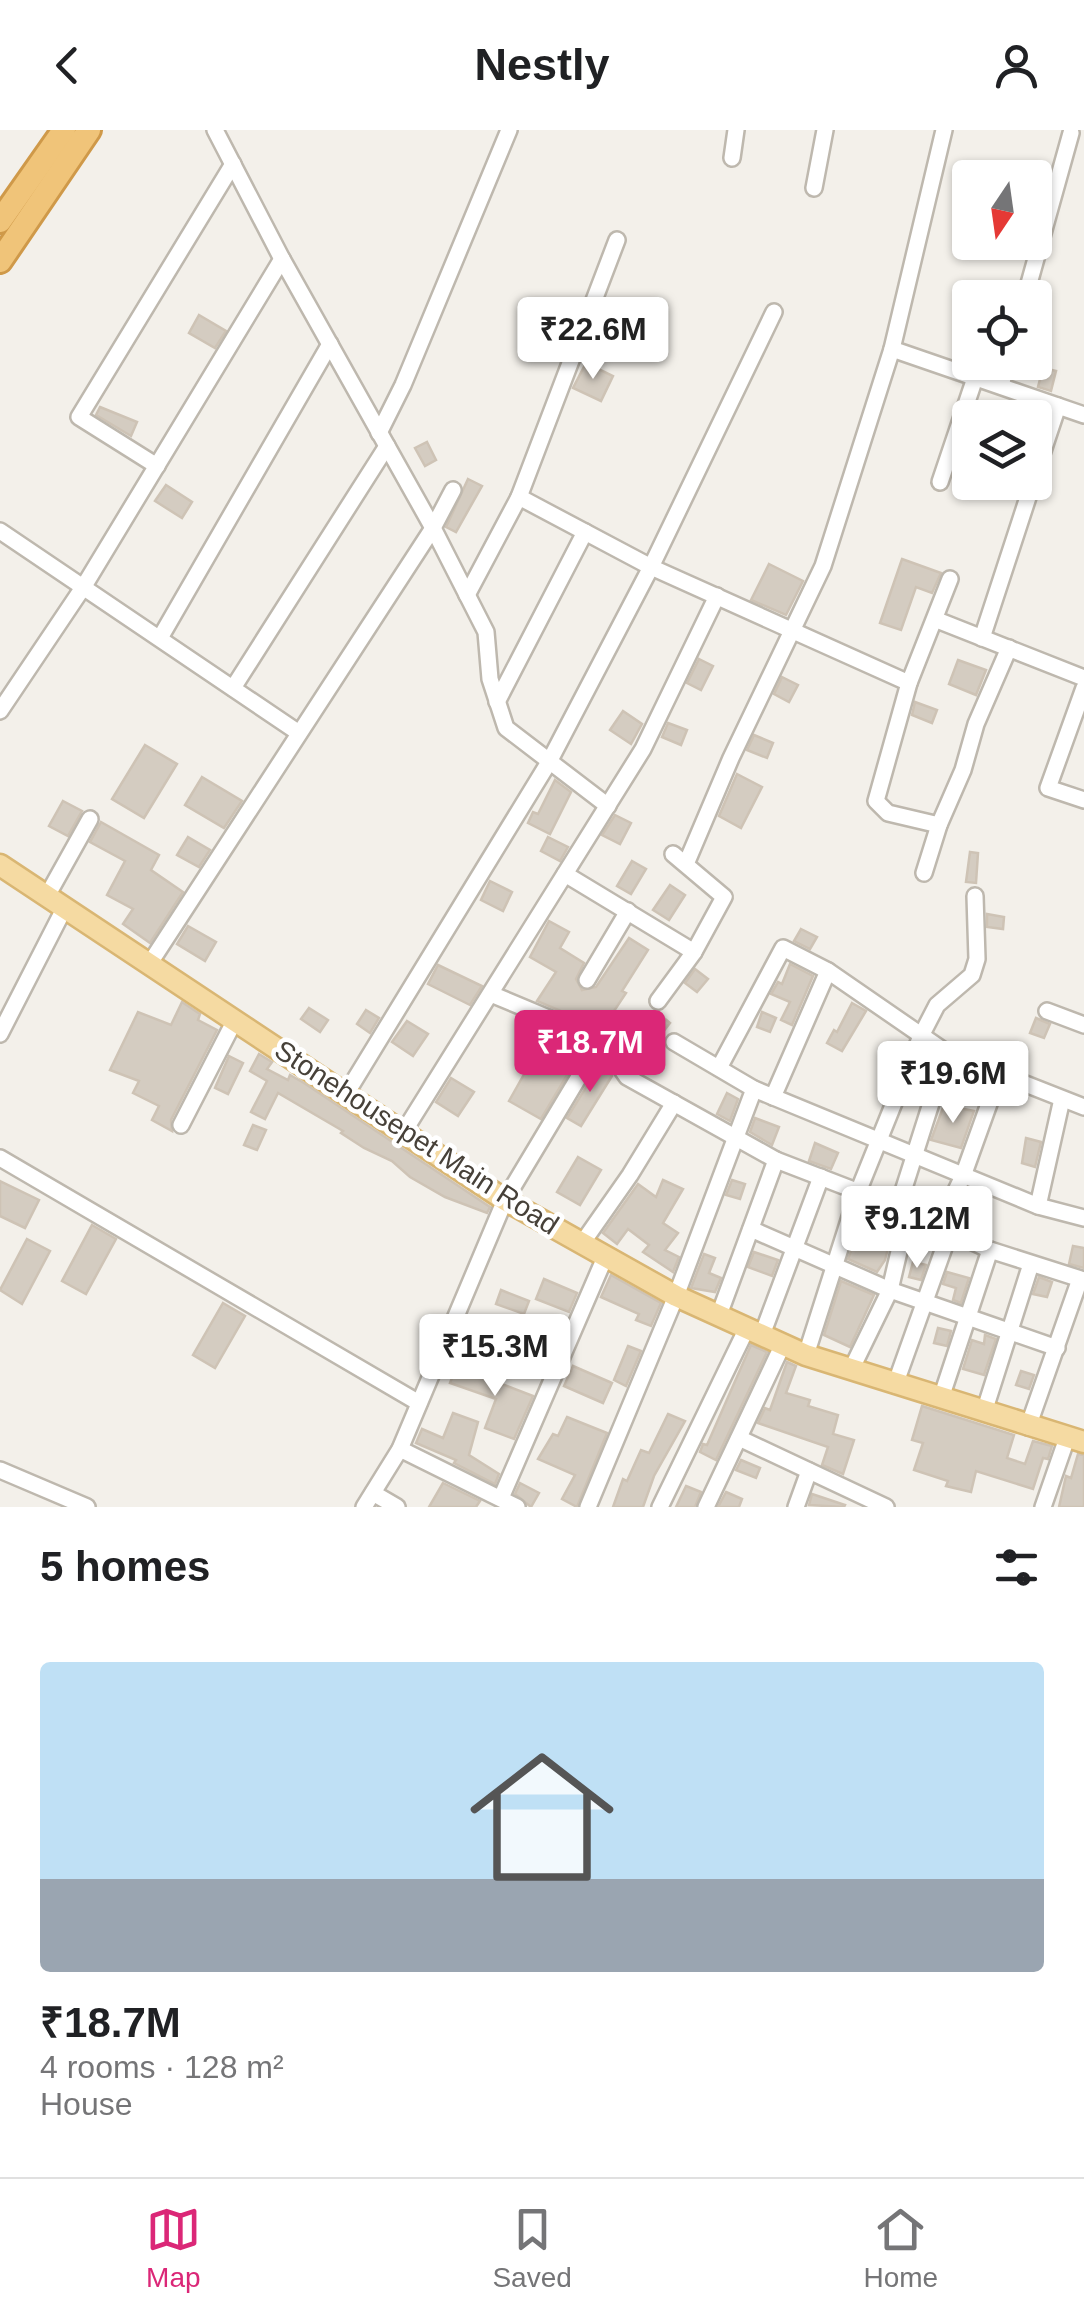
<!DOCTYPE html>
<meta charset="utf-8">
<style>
:root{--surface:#fff;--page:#f6f6f6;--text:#202124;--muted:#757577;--line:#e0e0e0;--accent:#db2777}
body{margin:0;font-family:Arial,sans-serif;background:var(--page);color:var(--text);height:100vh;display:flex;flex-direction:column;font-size:38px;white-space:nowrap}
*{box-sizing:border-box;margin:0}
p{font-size:32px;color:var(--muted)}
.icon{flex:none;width:55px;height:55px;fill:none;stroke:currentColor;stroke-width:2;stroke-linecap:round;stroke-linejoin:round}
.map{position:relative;height:1377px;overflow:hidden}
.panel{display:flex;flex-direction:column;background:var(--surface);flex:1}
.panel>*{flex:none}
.needle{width:65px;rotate:193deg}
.buttons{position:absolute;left:952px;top:30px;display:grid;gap:20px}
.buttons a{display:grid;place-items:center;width:100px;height:100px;border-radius:10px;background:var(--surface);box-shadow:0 2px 8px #0004;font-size:50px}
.price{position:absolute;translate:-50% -85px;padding:0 22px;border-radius:10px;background:#fff;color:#222;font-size:32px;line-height:65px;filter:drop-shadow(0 2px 5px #0008)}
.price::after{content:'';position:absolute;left:50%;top:60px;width:30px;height:22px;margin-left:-15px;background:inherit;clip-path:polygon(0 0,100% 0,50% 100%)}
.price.on{background:var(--accent);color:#fff}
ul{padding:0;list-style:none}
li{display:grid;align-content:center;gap:20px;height:530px;padding:0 40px}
li span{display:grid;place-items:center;height:310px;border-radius:10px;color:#555}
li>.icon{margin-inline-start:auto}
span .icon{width:180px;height:180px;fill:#fffc;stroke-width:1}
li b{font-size:42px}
h2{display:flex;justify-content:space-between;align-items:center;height:120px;padding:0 40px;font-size:42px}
header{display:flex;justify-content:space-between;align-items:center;height:130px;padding:0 40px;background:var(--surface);font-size:45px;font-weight:700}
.dock{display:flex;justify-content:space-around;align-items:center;height:140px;border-top:2px solid var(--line);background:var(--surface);font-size:28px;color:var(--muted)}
.dock a{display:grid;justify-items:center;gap:5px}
.dock .on{color:var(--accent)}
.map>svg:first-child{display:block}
.building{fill:#d4ccc1;stroke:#cec3b5;stroke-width:2.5}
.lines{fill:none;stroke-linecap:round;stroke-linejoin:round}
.minor-casing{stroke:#beb8ae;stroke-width:20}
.major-casing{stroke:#d9b673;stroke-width:25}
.highway-casing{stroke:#cf9949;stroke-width:28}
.minor{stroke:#fff;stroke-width:15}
.major{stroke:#f5daa2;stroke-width:20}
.highway{stroke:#f0c479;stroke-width:22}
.labels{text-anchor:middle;stroke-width:9;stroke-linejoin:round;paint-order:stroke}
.street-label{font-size:28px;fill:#474139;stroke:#fff}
</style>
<header><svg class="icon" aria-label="back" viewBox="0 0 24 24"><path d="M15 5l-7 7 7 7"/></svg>Nestly<svg class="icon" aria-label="person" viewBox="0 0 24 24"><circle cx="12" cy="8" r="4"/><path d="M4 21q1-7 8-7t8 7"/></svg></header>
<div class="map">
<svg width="1084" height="1377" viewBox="0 0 1084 1377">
<rect width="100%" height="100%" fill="#f3f0ea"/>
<g class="building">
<path d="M199,185L226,201L215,218L189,203Z"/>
<path d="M586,233L613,246L601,271L573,258Z"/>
<path d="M1043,238L1056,241L1051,261L1038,257Z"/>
<path d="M100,277L137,292L131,306L96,285Z"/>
<path d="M427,312L436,330L425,336L415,318Z"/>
<path d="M961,325L970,327V351L954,346Z"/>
<path d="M468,349L482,356L456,402L446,397Z"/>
<path d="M166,355L192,372L182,388L155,371Z"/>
<path d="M902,429L941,443L932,463L916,457L901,500L880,493Z"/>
<path d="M769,434L803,451L786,485L751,470Z"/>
<path d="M699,529L713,536L701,560L687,553Z"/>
<path d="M958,530L986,540L976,565L949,554Z"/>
<path d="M782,547L798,555L789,572L774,564Z"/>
<path d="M915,572L937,580L932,593L912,585Z"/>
<path d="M623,581L642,594L631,614L610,600Z"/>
<path d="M668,593L687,600L681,615L662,607Z"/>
<path d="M754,605L773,613L767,628L747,620Z"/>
<path d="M145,615L177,634L144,688L112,669Z"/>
<path d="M737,644L762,657L741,698L719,686Z"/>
<path d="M202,647L242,671L224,698L185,675Z"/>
<path d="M555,650L571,662L550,704L528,693L533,682L538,684Z"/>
<path d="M63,671L82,681L68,706L49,696Z"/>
<path d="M615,685L631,693L620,714L602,705Z"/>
<path d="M101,692L159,725L151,740L183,762L150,813L123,794L133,779L107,765L125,731L90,712Z"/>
<path d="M188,707L210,720L199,737L177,725Z"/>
<path d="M548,707L568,717L560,731L541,721Z"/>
<path d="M970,722L978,723L976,753L966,752Z"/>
<path d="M632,731L646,739L631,764L617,756Z"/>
<path d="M490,751L512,762L503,781L481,770Z"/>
<path d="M670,755L685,765L669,790L653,780Z"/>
<path d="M987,784L1004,787L1003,799L987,797Z"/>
<path d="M549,791L569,802L560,818L584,833L576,849L582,860L596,857L629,808L648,820L622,861L626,863L612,884L644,904L659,884L670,893L659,907L657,905L635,939L608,901L537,871L556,842L530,827Z"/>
<path d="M188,796L216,812L205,831L177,814Z"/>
<path d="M801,799L817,807L810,819L794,811Z"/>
<path d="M790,834L813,846L792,895L781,890L790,872L771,864L778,852L782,854Z"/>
<path d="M438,835L482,856L470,875L428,854Z"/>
<path d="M695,839L708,849L697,862L685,853Z"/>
<path d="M182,872L200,884L198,890L217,900L171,990L172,1001L152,990L159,976L133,963L139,951L110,940L138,882L171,895Z"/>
<path d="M852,873L866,881L842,921L827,913L834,900L837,902Z"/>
<path d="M309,878L328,890L320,902L301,889Z"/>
<path d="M366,880L379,888L370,903L357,894Z"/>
<path d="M762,882L776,888L770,902L757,897Z"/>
<path d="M1036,888L1050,894L1044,908L1030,903Z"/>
<path d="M407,891L428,904L413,926L392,912Z"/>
<path d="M549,900L585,915L541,989L509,971Z"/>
<path d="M888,918L902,924L894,942L880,935Z"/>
<path d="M259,924L272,932L267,939L288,950L290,945L304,953L490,1077L487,1083L445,1067L410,1047L392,1031L364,1018L341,1003L343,1001L278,963L265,989L251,982L267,951L250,941Z"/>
<path d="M229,926L243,933L228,964L215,958Z"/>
<path d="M602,931L612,946L581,996L567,988Z"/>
<path d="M451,948L474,962L458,986L436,972Z"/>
<path d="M727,963L738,969L730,991L717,984Z"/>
<path d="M944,975L974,981L961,1018L931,1010Z"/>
<path d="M755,988L779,997L772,1015L750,1002Z"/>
<path d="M253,995L266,1000L257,1020L244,1015Z"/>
<path d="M1026,1008L1041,1012L1035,1037L1022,1033Z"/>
<path d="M815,1013L838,1023L831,1039L809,1031Z"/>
<path d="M578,1027L601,1040L580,1075L557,1062Z"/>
<path d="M663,1050L683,1059L663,1093L678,1103L665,1120L679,1127L673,1142L643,1122L649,1115L628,1099L617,1114L603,1103L638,1054L656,1067Z"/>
<path d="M732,1050L745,1054L740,1069L726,1065Z"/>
<path d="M0,1051L39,1070L25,1098L0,1086Z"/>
<path d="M978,1083L990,1086L986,1102L974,1099Z"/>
<path d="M92,1095L116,1109L86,1164L62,1151Z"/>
<path d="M876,1099L892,1103L885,1130L877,1142L848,1129L854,1113L870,1119Z"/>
<path d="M27,1109L50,1121L22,1174L0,1160Z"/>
<path d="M1073,1116L1084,1118V1138L1069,1134Z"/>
<path d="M754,1122L778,1130L772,1146L748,1137Z"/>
<path d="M704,1124L715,1128L709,1143L721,1148L715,1162L691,1158Z"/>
<path d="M913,1132L926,1135L921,1150L909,1147Z"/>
<path d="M947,1142L969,1148L961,1173L953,1170L956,1158L943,1154Z"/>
<path d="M611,1145L661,1173L651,1196L636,1190L639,1184L601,1167Z"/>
<path d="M1039,1147L1052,1152L1047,1167L1033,1164Z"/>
<path d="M544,1149L577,1163L569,1182L536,1169Z"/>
<path d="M841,1151L874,1165L850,1217L824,1205Z"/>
<path d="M501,1160L529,1171L524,1184L496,1174Z"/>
<path d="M223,1173L245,1186L215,1238L193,1225Z"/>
<path d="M938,1198L951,1201L947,1216L934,1213Z"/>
<path d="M985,1205L996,1209L984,1245L963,1239L972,1210L984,1214Z"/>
<path d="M513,1208L551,1223L541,1247L504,1232Z"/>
<path d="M751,1215L767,1222L716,1330L700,1322L703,1314L707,1315Z"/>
<path d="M628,1216L641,1221L626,1256L614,1250Z"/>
<path d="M458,1232L501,1247L499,1253L533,1266L514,1309L485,1298L496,1269L450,1253Z"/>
<path d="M787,1232L796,1236L786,1263L810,1270L808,1276L838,1285L833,1304L854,1310L843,1344L822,1335L828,1317L758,1293L765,1278L770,1280Z"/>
<path d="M573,1236L612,1253L603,1273L564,1256Z"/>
<path d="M1021,1241L1034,1245L1029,1259L1016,1255Z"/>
<path d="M922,1276L1014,1305L1007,1328L1025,1334L1033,1311L1052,1316L1048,1329L1043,1328L1033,1359L976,1341L971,1362L946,1356L948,1351L914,1340L923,1313L912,1310Z"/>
<path d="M453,1283L478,1292L469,1325L499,1344L495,1354L454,1333L456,1330L416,1313L422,1299L443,1308Z"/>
<path d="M668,1284L685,1291L654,1346L643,1377H613L623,1349L627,1351L641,1320L649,1323Z"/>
<path d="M567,1287L607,1303L577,1377L562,1369L575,1345L538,1329L553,1304L558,1306Z"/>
<path d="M1078,1324L1084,1325V1377H1059L1066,1346L1071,1348Z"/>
<path d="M741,1330L760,1338L756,1348L736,1340Z"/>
<path d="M443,1353L480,1371L476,1377H429Z"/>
<path d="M520,1353L539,1363L531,1377L515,1364Z"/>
<path d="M686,1356L701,1362L695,1377H676Z"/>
<path d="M726,1362L742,1369L739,1377H718Z"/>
<path d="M812,1364L845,1375L844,1377L809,1375Z"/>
</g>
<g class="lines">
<defs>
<g id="minor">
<path d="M215,0L282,129L433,398L486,502L490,549L506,598L608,676"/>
<path d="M732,28L736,0"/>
<path d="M814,58L825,0"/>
<path d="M1025,168L1071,3"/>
<path d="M892,219L1084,285"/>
<path d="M1001,256L1007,232"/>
<path d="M379,303L403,255L509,0"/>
<path d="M157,336L79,287L233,34"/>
<path d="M1035,345L1058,276"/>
<path d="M940,352L975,248"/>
<path d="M519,367L651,437L909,553"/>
<path d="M0,401L299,603"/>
<path d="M467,465L519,367L617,110"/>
<path d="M937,490L1084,548"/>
<path d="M160,508L330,214"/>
<path d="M982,508L1033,352"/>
<path d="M233,558L387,316"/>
<path d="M1084,558L1048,658L1084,670"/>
<path d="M497,572L585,402"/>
<path d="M0,581L84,456L282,129"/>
<path d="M939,695L888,683L876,671L909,553L950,449"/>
<path d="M686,734L731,628L823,436L892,219L944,0"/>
<path d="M924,743L939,695L963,640L976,594L1009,518"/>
<path d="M565,744L694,822"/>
<path d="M47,766L90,689"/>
<path d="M150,833L433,398L453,360"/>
<path d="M587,850L628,781"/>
<path d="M491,864L601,910L627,947L776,1030L898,1077L990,1120L1084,1150"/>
<path d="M658,871L694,822L724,767L673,724"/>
<path d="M1047,881L1084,895"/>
<path d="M0,904L65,777"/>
<path d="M674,912L754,959L1038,1076L1084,1088"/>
<path d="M719,938L783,818L828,841L947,923L1084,977"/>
<path d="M346,964L549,632L651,437L774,182"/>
<path d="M773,967L828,841"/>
<path d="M181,995L235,890"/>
<path d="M403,1003L643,619L717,466"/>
<path d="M0,1028L419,1273"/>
<path d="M1038,1076L1062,969"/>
<path d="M898,1077L947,923"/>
<path d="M939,1096L963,1046L999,946"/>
<path d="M751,1099L890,1160L1057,1218"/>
<path d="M583,1112L630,1045L674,973"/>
<path d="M719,1185L776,1030"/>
<path d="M762,1205L821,1047"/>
<path d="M806,1225L858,1062L921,906L937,875L972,845L977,829L975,766"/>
<path d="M851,1240L890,1160L908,1083"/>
<path d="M895,1255L950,1101"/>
<path d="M941,1268L990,1120"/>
<path d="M984,1282L1031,1134"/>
<path d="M1028,1297L1080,1149"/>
<path d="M739,1308L886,1377"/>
<path d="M400,1319L517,1377"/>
<path d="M0,1340L87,1377"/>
<path d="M373,1363L397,1377"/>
<path d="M501,1368L606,1125"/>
<path d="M364,1377L400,1319L505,1070L601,910"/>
<path d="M588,1377L676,1166L754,959"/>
<path d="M660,1377L747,1198"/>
<path d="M706,1377L783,1214"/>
<path d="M796,1377L809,1341"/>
<path d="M1043,1377L1067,1308"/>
</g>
<path id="major" d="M0,735L505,1070L676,1166L806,1225L1084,1312"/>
<g id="highway">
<path d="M0,91L64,0"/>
<path d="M0,131L89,0"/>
</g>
</defs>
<use href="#minor" class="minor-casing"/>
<use href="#major" class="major-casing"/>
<use href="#highway" class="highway-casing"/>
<use href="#minor" class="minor"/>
<use href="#major" class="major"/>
<use href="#highway" class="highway"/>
</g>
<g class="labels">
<g class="street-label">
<text transform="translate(417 1007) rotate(33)" y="10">Stonehousepet Main Road</text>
</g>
</g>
</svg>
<div class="buttons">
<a><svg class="needle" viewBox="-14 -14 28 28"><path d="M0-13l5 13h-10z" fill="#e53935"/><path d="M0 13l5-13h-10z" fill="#757577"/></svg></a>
<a><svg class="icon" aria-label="locate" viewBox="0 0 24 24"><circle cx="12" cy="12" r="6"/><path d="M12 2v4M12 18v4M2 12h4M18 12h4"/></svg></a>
<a><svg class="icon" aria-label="layers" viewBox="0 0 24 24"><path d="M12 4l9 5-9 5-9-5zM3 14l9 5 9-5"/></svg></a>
</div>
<b class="price" style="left:593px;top:252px">₹22.6M</b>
<b class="price on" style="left:590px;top:965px">₹18.7M</b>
<b class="price" style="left:953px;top:996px">₹19.6M</b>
<b class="price" style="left:917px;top:1141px">₹9.12M</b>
<b class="price" style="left:495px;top:1269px">₹15.3M</b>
</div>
<section class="panel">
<h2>5 homes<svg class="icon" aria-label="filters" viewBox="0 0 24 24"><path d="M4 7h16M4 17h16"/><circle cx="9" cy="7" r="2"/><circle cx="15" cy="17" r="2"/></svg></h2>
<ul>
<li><span style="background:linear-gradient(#bfe0f5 70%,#9aa5b1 0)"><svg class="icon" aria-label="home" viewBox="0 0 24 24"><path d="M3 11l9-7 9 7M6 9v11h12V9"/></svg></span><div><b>₹18.7M</b><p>4 rooms · 128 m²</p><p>House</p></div></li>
</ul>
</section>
<nav class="dock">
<a class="on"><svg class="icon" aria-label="map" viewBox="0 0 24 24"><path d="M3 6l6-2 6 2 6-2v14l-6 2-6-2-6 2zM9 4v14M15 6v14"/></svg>Map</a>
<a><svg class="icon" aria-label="saved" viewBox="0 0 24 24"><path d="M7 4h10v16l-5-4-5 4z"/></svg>Saved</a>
<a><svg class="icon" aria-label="home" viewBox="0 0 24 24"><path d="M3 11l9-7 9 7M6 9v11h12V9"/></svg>Home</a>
</nav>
